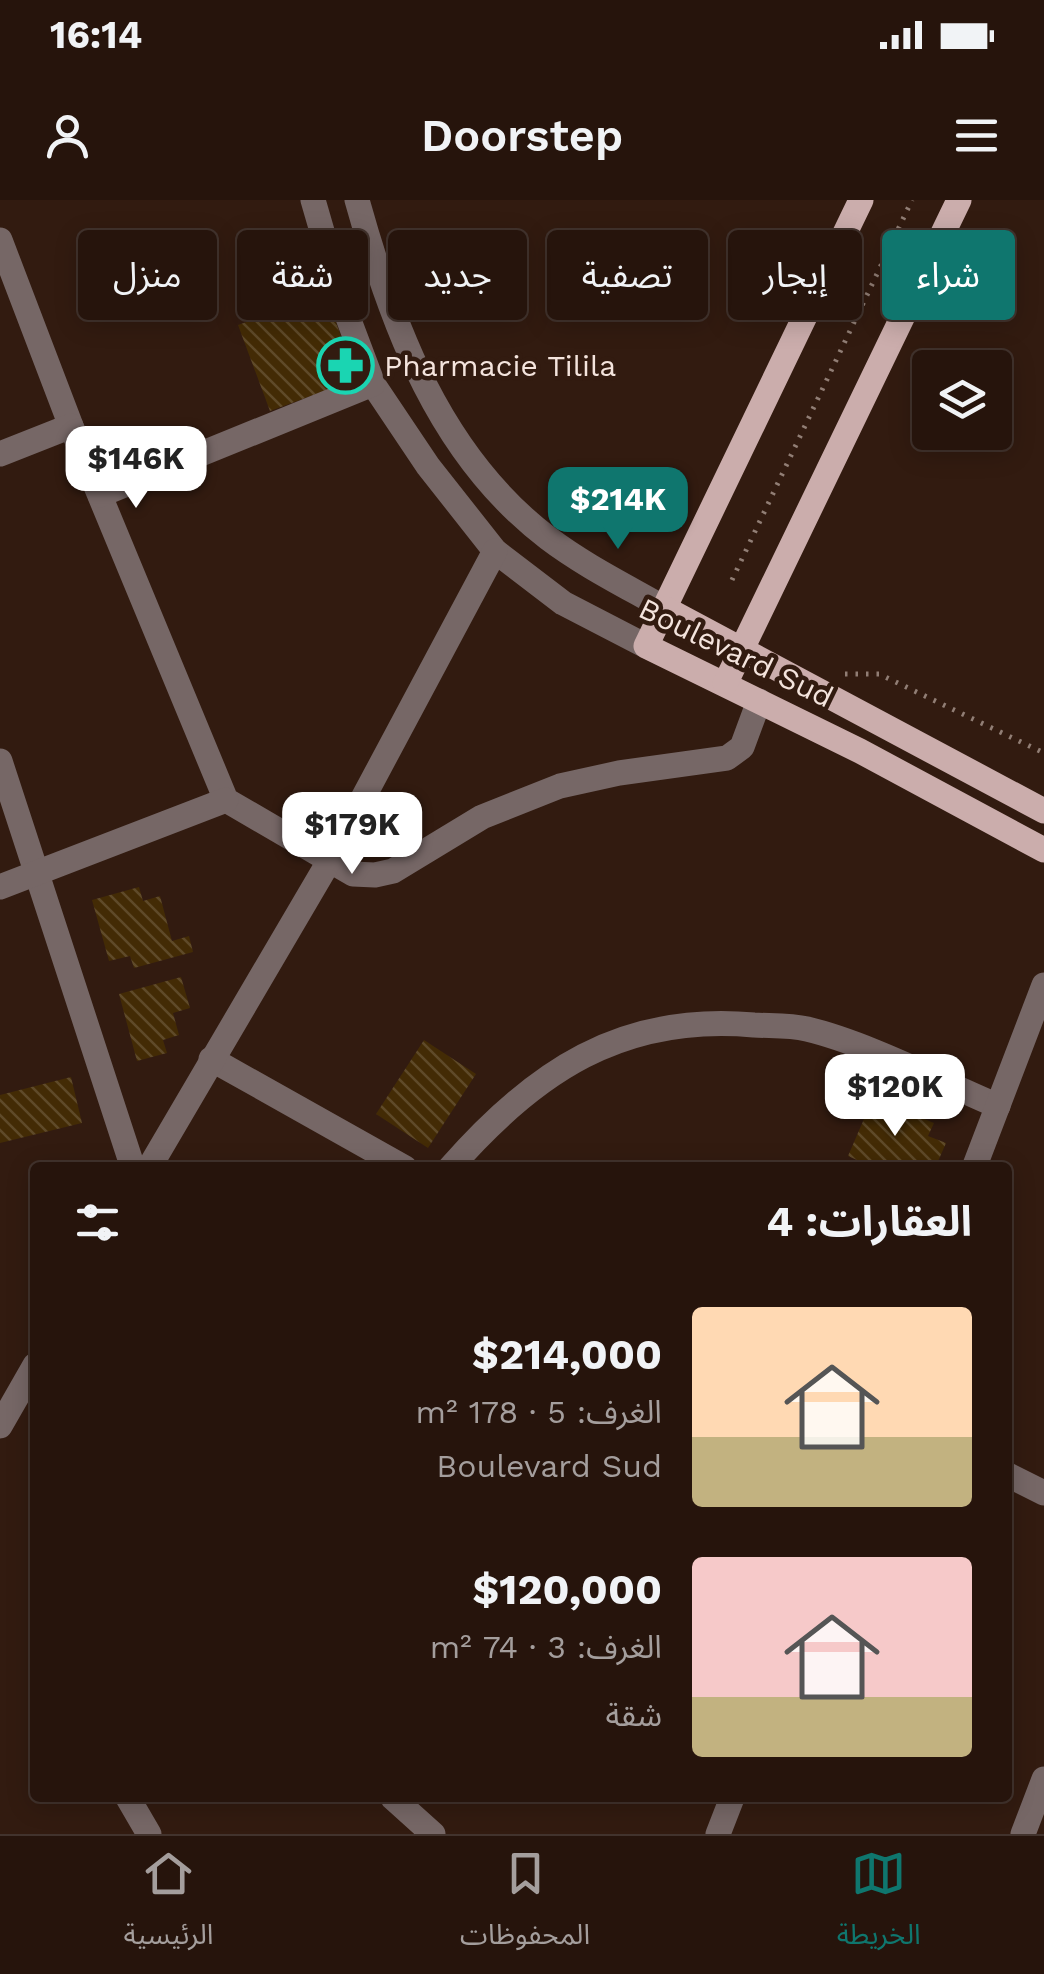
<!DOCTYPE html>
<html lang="ar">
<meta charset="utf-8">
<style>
:root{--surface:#26140c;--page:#2e1d15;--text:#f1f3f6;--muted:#a49e9d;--line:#42332d;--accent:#0f766e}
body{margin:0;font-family:"Work Sans","Noto Sans Arabic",sans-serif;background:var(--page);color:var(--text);direction:rtl;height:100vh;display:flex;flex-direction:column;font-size:38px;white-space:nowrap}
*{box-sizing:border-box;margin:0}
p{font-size:32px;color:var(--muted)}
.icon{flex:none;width:55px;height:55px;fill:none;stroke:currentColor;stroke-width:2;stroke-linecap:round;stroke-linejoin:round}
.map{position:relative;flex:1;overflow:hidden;direction:ltr}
.drawer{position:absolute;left:30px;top:962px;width:982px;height:640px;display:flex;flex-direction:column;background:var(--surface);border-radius:10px;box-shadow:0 5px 25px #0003,0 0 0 2px var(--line);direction:rtl}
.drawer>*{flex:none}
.hud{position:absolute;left:30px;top:30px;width:985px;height:90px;direction:rtl;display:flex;gap:20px}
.fabs{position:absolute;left:912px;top:150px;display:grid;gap:20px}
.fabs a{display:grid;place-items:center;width:100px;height:100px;border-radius:10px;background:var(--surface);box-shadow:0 5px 25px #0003,0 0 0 2px var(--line);font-size:50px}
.price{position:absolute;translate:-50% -85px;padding:0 22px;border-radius:20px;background:#fff;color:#222;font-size:32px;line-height:65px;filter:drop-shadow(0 2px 5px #0008)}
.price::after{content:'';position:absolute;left:50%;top:60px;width:30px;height:22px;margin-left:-15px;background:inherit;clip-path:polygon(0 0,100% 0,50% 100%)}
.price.active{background:var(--accent);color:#fff}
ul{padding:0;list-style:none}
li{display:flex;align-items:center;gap:30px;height:250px;padding:0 40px}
li span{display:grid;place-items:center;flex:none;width:280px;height:200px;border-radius:10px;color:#555}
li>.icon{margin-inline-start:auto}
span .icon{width:120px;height:120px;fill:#fffc;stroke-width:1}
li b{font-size:42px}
h2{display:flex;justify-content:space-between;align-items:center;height:120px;padding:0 40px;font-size:42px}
.chip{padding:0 35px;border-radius:10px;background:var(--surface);box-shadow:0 5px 25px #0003,0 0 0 2px var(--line);font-size:35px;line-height:90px}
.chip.active{background:var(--accent);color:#fff}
.status{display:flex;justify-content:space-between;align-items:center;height:70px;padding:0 50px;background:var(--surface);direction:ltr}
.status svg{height:28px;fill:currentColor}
header{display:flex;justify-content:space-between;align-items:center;height:130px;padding:0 40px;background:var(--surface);font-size:45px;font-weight:600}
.dock{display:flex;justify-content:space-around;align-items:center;height:140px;border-top:2px solid var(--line);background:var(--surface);font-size:28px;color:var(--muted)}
.dock a{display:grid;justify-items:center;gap:5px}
.dock .active{color:var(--accent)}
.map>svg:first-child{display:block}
.building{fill:url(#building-back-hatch)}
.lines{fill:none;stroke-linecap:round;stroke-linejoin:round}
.path{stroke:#917e75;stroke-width:5;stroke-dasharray:2.5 8;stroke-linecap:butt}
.minor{stroke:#766766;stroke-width:25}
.major{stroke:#cbadac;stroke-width:25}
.labels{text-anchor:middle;stroke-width:9;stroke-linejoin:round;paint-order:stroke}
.poi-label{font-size:30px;fill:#f4e4dd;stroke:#321b10;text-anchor:start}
.street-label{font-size:30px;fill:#f4e4dd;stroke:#321b10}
</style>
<div class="status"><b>16:14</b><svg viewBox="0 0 49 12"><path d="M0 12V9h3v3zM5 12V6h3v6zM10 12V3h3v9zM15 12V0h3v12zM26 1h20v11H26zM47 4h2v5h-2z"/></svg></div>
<header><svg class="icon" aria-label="menu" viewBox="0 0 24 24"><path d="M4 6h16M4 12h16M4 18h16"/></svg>Doorstep<svg class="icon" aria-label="person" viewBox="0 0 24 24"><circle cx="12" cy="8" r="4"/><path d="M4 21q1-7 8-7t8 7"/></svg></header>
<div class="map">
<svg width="1044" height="1634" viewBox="0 0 1044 1634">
<defs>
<pattern id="building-back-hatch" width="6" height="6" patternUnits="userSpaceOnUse" patternTransform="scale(2.5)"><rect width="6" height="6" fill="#432b05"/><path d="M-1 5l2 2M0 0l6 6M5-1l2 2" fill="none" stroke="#5f4a29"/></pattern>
</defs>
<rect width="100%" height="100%" fill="#321b10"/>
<g class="building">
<path d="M325,93L357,179L270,211L238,125Z"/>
<path d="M139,687L143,701L160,696L172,741L189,736L193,752L134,768L130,756L109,761L92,700Z"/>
<path d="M181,777L190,808L173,813L179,835L163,840L167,853L137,861L119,794Z"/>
<path d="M424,840L476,874L428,948L376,914Z"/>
<path d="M71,877L82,923L0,943V895Z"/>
<path d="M873,898L934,923L928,936L946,943L936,966L927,962L925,968H875L848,956Z"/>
<path d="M785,962V968H696V963Z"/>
</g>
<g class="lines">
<g class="path">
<path d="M732,380L912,0"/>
<path d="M845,474H879L1044,553"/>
</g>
<g class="minor">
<path d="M313,0L344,107L373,184L428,266L495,351L563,403L646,446"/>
<path d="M357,0C392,126 440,256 548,338C585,366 626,386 666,409"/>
<path d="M0,40L71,226L226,600L353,674L375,675L393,671L482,617L560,586L619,573L727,558L742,547L759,501"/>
<path d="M0,254L71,226"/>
<path d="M100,295L373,184"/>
<path d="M0,561L133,968"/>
<path d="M0,687L226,600"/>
<path d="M211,859L405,968"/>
<path d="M149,968L331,658L495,351"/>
<path d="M450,968C534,872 621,813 754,825C771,826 790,825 807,829C866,843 941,882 998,906"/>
<path d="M974,968L1044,785"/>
<path d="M0,1226L35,1165"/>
<path d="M1008,1275L1044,1293"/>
<path d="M128,1598L149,1634"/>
<path d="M393,1598L433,1634"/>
<path d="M718,1634L732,1598"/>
<path d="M1023,1634L1044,1579"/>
</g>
<g class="major">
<path d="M861,0L646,446L860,551L1044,650"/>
<path d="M666,409L1044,611"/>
<path d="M725,484L959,0"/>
</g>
</g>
<defs>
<symbol id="pharmacy-ring" viewBox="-11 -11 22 22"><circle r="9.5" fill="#321b10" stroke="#1ad5b2" stroke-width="1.5"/><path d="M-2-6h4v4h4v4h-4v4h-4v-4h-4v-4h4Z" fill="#1ad5b2"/></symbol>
</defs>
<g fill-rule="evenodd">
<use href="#pharmacy-ring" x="314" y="134" width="63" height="63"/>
</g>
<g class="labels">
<g class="poi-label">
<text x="384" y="176">Pharmacie Tilila</text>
</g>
<g class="street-label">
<text transform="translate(736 453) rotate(26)" y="10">Boulevard Sud</text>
</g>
</g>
</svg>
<div class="fabs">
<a><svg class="icon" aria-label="layers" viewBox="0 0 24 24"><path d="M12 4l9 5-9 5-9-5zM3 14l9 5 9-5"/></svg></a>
</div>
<b class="price" style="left:136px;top:311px">$146K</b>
<b class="price active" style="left:618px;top:352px">$214K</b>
<b class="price" style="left:352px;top:677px">$179K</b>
<b class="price" style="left:895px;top:939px">$120K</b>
<div class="hud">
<a class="chip active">شراء</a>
<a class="chip">إيجار</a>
<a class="chip">تصفية</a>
<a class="chip">جديد</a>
<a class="chip">شقة</a>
<a class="chip">منزل</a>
</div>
<section class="drawer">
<h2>العقارات: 4<svg class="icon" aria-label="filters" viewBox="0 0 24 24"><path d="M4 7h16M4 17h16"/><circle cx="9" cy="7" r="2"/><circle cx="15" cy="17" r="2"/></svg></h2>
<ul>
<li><span style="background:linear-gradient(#ffd9b3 65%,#c2b280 0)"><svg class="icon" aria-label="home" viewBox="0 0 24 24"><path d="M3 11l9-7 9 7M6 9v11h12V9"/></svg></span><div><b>$214,000</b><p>الغرف: 5 · 178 m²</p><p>Boulevard Sud</p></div></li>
<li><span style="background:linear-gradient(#f6c9c9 70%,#c2b280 0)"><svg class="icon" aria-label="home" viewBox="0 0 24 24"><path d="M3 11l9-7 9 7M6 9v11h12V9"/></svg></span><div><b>$120,000</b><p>الغرف: 3 · 74 m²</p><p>شقة</p></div></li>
</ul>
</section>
</div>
<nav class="dock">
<a class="active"><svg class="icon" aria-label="map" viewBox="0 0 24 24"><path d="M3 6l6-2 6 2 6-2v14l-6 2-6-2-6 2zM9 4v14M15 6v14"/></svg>الخريطة</a>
<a><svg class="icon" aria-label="saved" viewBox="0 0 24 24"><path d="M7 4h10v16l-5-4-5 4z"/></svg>المحفوظات</a>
<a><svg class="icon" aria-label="home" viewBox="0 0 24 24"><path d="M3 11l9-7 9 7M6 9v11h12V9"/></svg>الرئيسية</a>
</nav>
